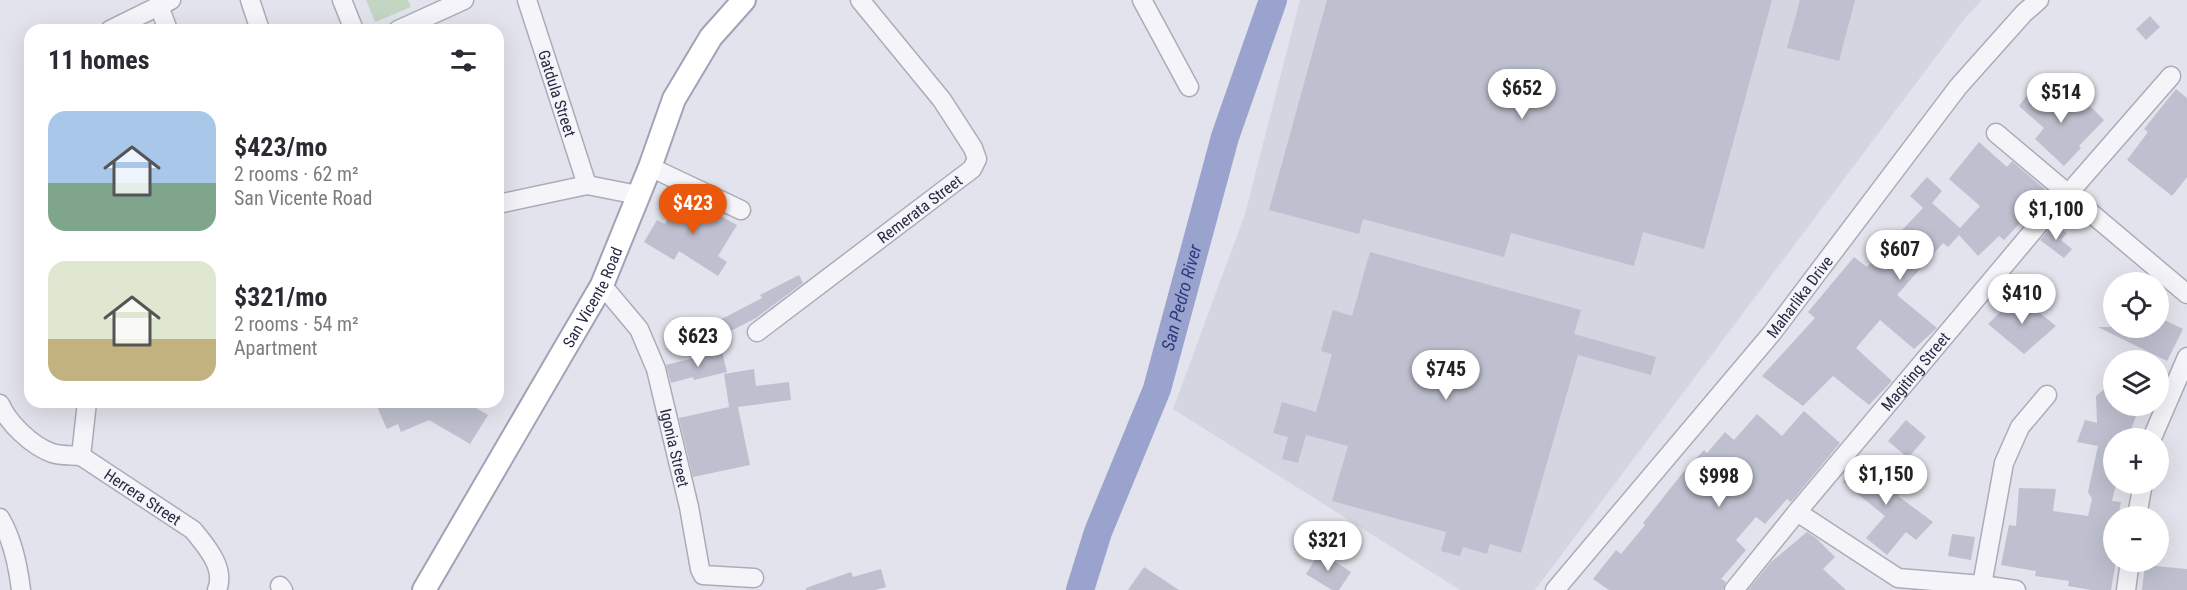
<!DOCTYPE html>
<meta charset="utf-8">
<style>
:root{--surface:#fff;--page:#f7f7f7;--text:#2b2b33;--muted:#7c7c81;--accent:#ea580c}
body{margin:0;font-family:"Roboto Condensed",sans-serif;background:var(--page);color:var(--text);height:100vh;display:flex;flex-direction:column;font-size:22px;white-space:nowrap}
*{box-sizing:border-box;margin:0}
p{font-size:20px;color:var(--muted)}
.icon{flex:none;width:33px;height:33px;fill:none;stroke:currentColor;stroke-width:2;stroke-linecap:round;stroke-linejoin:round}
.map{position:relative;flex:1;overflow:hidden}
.panel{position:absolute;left:24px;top:24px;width:480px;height:384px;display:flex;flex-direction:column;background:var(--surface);border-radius:18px;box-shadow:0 6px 24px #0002}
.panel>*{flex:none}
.buttons{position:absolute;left:2103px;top:272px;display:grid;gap:12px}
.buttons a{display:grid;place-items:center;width:66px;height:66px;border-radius:50%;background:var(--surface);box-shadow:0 6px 24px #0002;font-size:30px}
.price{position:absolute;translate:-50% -51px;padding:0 14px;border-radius:21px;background:#fff;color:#222;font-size:20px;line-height:39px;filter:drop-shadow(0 2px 3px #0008)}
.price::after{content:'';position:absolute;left:50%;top:36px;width:18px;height:14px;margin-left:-9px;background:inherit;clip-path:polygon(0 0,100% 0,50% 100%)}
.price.active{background:var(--accent);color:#fff}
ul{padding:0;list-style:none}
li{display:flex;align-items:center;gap:18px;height:150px;padding:0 24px}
li span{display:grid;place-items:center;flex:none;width:168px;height:120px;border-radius:18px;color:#555}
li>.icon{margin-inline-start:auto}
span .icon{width:72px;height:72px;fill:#fffc;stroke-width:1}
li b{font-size:26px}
h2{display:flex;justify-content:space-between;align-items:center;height:72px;padding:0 24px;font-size:26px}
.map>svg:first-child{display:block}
.built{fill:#d4d5e1}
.green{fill:#c2d6c3}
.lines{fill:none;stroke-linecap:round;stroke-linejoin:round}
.river{stroke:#9aa3ce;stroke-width:28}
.building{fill:#bec0cf}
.minor-casing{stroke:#aaacba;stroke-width:21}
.major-casing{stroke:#a0a2b8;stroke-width:26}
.minor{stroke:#f5f5f9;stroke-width:18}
.major{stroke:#fff;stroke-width:22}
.labels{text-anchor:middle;stroke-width:4.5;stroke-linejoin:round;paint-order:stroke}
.street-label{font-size:16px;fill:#282a45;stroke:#f2f3f8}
.water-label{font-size:18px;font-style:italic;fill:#2e397d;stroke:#f2f3f8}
</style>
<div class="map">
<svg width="2187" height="590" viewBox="0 0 2187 590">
<rect width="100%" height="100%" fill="#e2e3ec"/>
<path class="built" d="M1300,0H1982L1965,18L1535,590H1460L1173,409L1245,214Z"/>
<path class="green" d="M366,0H408L411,7L375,22Z"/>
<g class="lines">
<path class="river" id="s1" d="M1080,590L1098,532L1157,389L1225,137L1273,0"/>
</g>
<g class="building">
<path d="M1327,0H1772L1704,249L1643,232L1634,266L1511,233L1504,257L1363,219L1359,234L1269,210Z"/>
<path d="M1800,0H1855L1839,61L1787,48Z"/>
<path d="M2150,16L2160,27L2146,40L2136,29Z"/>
<path d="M2035,84L2066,115L2082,98L2104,120L2079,146L2081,148L2064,166L2035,139L2044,128L2019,106Z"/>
<path d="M2176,89L2187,98V177L2172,196L2127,160L2148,132L2144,129Z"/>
<path d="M1979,142L2007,167L2012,161L2048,192L2033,208L2036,210L2022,226L2019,224L2004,240L1999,236L1978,256L1959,235L1948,247L1943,243L1897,295L1937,328L1914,349L1880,320L1856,348L1892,381L1869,405L1833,376L1803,406L1762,376L1815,318L1808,312L1854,257L1867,267L1923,208L1910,196L1927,177L1942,191L1932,203L1960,228L1980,206L1949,179Z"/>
<path d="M682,195L737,225L718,256L727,262L718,276L679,251L674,260L644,242L657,220L665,224Z"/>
<path d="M2054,224L2067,233L2061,240L2072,249L2064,258L2040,240Z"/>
<path d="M1370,252L1581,310L1574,334L1656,357L1651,375L1578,355L1521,553L1490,544L1487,554L1463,547L1460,556L1441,551L1446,532L1332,501L1348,446L1306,435L1298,463L1282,459L1288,437L1273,433L1282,402L1316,412L1332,354L1321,351L1333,310L1352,316Z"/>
<path d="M799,275L803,283L756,318L721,336L714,323L762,298L760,295Z"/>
<path d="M2018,295L2056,326L2024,354L1988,324Z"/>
<path d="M2158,317L2183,329L2167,361L2098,327H2158Z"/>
<path d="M722,351L727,372L694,380L693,377L671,383L666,365Z"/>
<path d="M754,369L756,386L789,382L791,400L738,407L750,465L693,477L679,418L729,407L724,374Z"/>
<path d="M2114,381V405H2140L2128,438H2114V483L2116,484L2112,501L2121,502L2118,516H2114V561H2116L2111,590H2092L2068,586L2069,581L2035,576L2036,571L2001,565L2009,525L2016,526L2019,488L2056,489L2053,511L2088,516L2092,499L2088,492L2098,446L2077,442L2085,420L2097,423L2096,396Z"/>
<path d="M375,402H466L488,415L470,444L429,420L401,432L398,424L387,429Z"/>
<path d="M1804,411L1840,443L1791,502L1787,499L1765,524L1756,517L1736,540L1746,550L1721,579L1726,582L1723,590H1609L1593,579L1616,550L1621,554L1645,525L1643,523L1681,475L1704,450L1707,453L1725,432L1734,440L1757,414L1782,436Z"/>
<path d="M1906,420L1926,437L1908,458L1888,441Z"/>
<path d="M1865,456L1904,488L1898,496L1933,522L1916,540L1906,532L1887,555L1866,538L1885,516L1843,482Z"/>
<path d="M1807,532L1816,538L1835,557L1823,569L1846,590H1748L1771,562Z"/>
<path d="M1952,534L1975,537L1971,560L1948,556Z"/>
<path d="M1320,552L1351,572L1339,590H1332L1306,574Z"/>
<path d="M2145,565L2187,569V590H2142Z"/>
<path d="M1144,567L1179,590H1128Z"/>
<path d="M881,569L886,587L875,590H806V588L851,572L853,577Z"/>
</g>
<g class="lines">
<defs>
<g id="minor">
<path d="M250,0L260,30"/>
<path d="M342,0L354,30"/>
<path id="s2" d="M527,0L587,185"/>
<path d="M1142,0L1189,87"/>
<path d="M159,6L168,30"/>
<path d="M110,30L171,0"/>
<path d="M398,30L464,0"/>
<path d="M1996,133L2187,294"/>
<path d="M650,167L741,210"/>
<path d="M498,204L587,185L638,195"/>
<path id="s3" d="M602,285L639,329L656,369L689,507L700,569L703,575L754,578"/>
<path id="s4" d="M757,332L972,169L977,159L973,148L942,100L860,0"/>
<path d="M0,404C8,423 32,446 52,453C61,456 71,455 81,456"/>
<path d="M2152,438L2187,357"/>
<path id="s5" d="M81,456L193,530C206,546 226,568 217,590"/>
<path d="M81,456L87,402"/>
<path d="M1797,512L1898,578L1982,585L2016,590"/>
<path d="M2137,516L2143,483"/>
<path d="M0,518C13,540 18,565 21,590"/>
<path d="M1982,585L2004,463L2020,427L2047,395"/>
<path d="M280,586L283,590"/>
<path id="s6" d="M1555,590L1772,333L1958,87L2024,13L2039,0"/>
<path id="s7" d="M1734,590L1797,512L2049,212L2068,194L2171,76"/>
<path d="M2126,590L2130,561"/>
</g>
<g id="major">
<path id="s8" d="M424,590L602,285L650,167L674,99L711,37L744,0"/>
</g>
</defs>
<use href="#minor" class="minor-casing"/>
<use href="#major" class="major-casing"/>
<use href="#minor" class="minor"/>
<use href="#major" class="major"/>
</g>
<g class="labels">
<g class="street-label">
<text dy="6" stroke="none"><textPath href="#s2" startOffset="98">Gatdula Street</textPath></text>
<text dy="6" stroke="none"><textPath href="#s4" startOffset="204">Remerata Street</textPath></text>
<text dy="6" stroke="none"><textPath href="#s8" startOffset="338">San Vicente Road</textPath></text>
<text dy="6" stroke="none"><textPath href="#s6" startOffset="382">Maharlika Drive</textPath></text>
<text dy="6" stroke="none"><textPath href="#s7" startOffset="284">Magiting Street</textPath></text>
<text dy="6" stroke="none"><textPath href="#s3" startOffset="182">Igonia Street</textPath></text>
<text dy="6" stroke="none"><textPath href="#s5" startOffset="74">Herrera Street</textPath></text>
</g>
<g class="water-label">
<text dy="6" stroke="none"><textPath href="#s1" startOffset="310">San Pedro River</textPath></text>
</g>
</g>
</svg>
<div class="buttons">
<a><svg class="icon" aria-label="locate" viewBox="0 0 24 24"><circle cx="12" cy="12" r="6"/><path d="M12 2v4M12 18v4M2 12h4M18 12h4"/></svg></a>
<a><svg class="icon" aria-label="layers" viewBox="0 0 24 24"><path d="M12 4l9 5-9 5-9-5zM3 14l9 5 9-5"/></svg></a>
<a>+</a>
<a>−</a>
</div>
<b class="price" style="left:1522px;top:120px">$652</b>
<b class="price" style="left:2061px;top:124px">$514</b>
<b class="price active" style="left:693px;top:235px">$423</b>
<b class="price" style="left:2056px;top:241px">$1,100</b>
<b class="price" style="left:1900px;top:281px">$607</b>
<b class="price" style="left:2022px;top:325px">$410</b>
<b class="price" style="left:698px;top:368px">$623</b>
<b class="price" style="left:1446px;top:401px">$745</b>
<b class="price" style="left:1886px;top:506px">$1,150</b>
<b class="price" style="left:1719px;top:508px">$998</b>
<b class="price" style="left:1328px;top:572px">$321</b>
<section class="panel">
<h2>11 homes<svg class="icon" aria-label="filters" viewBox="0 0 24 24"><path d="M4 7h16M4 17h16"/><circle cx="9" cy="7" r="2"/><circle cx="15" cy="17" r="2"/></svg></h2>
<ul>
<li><span style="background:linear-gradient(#a9c7e8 60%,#7fa58c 0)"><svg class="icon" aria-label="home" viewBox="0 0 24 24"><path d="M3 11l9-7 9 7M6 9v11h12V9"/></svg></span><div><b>$423/mo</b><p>2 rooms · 62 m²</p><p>San Vicente Road</p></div></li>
<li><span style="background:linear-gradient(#dfe7d0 65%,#c2b280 0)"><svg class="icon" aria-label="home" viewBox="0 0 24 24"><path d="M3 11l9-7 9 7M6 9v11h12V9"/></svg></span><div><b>$321/mo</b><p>2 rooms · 54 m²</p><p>Apartment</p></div></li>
</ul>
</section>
</div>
